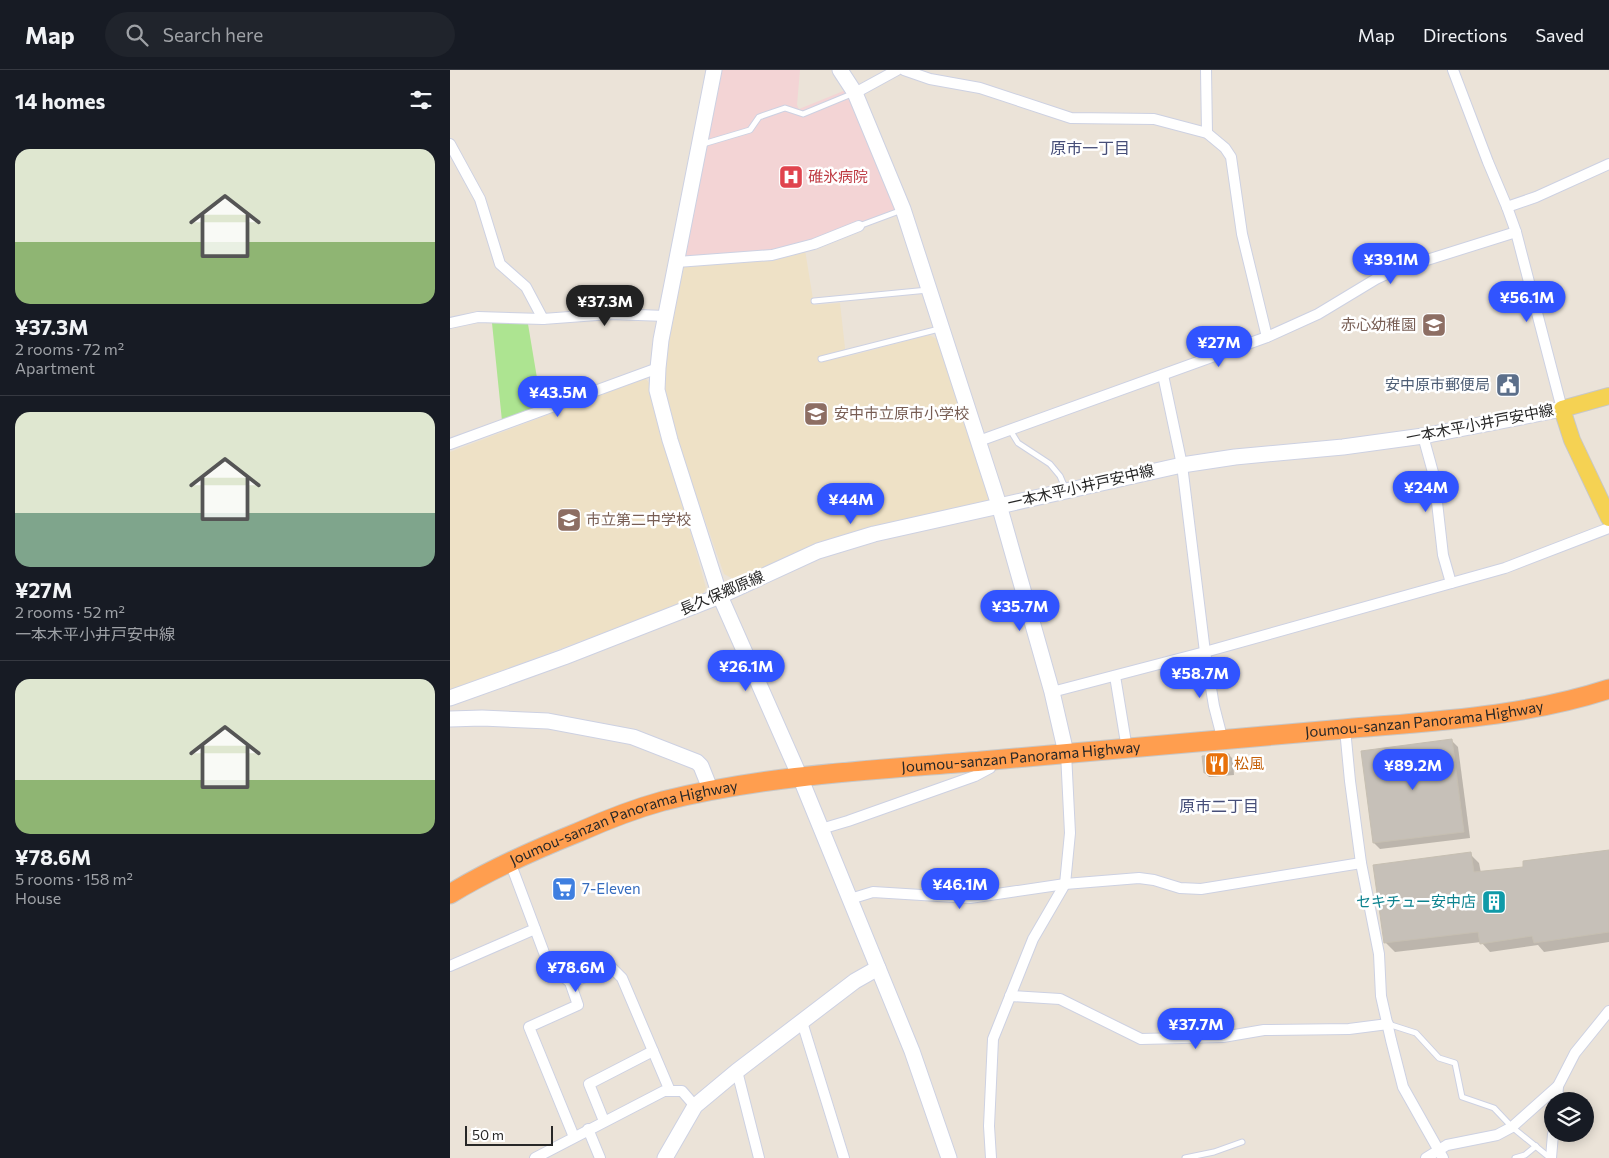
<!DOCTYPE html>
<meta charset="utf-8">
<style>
:root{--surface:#171b24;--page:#20242c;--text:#f1f3f6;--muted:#9ea1a6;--line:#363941;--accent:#3154ff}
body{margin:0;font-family:Commissioner,"Noto Sans JP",sans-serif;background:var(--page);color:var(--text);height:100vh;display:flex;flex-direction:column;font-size:19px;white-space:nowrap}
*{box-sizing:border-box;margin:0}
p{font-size:16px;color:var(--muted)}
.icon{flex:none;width:28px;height:28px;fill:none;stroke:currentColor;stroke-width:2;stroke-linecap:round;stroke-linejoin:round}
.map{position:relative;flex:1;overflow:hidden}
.panel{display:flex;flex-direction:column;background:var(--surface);width:450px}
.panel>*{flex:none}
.controls{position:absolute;left:1094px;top:1022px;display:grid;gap:10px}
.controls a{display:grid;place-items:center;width:50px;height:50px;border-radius:50%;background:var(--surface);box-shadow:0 2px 12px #0003;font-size:25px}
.scale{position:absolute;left:15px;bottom:12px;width:88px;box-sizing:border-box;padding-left:5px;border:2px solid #272727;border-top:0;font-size:14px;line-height:18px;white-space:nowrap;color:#272727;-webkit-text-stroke:4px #fff;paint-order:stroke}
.price{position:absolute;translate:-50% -42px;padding:0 11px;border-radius:18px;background:var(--accent);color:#fff;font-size:16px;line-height:32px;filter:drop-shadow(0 1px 2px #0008)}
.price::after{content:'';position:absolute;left:50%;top:30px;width:15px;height:11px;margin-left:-8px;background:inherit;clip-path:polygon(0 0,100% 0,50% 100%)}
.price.active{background:#222;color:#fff}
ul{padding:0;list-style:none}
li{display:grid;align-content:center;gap:10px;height:265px;padding:0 15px}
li+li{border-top:1px solid var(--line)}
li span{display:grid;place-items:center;height:155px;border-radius:15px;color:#555}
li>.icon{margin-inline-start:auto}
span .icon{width:90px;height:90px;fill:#fffc;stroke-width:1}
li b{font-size:21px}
h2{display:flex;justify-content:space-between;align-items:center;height:60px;padding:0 15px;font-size:21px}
header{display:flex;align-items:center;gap:30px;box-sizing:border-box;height:70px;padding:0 25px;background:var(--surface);border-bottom:1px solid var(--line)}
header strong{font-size:24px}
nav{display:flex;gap:28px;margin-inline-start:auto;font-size:18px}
.search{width:350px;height:45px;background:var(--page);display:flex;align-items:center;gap:12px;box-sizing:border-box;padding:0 18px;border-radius:28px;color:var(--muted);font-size:19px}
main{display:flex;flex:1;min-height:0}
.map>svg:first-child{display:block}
.education{fill:#eee1c6}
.medical{fill:#f3d4d5}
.green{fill:#ade491}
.shadow{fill:#0003}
.building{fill:#c6c0b8;stroke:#c6bfb2}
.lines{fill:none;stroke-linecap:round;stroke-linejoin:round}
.lane-casing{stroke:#cdd1e2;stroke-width:7}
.street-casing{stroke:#cdd1e2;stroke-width:12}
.secondary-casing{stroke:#cdd1e2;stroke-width:17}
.primary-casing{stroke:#c7c7c7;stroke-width:18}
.highway-casing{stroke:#c7c7c7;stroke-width:21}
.lane{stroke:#fff;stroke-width:5}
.street{stroke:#fff;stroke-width:10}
.secondary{stroke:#fff;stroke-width:15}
.primary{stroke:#f5d253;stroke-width:16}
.highway{stroke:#ff9e4f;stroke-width:19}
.labels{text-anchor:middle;stroke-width:5;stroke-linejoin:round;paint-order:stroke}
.health-label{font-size:15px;fill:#be3a42;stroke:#fff;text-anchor:start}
.education-label{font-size:15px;fill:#785e54;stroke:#fff;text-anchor:start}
.service-label{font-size:15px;fill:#4e5e75;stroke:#fff;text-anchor:end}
.street-label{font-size:15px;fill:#272727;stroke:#fff}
.food-label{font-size:15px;fill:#c56008;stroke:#fff;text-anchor:start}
.shop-label{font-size:15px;fill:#366cbe;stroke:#fff;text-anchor:start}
.culture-label{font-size:15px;fill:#0d838f;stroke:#fff;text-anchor:end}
.neighbourhood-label{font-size:16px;fill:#474f79;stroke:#fff}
</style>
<header>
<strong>Map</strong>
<div class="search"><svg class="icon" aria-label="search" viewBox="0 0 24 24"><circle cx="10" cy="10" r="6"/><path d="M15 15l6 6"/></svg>Search here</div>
<nav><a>Map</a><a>Directions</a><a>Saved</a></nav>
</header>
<main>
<section class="panel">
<h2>14 homes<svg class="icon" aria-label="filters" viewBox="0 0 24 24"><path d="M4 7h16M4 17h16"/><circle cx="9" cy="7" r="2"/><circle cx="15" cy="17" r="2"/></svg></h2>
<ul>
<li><span style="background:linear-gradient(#dfe7d0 60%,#8fb573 0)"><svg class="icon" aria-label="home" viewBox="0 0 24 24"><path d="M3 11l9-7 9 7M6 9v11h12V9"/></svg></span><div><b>¥37.3M</b><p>2 rooms · 72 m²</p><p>Apartment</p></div></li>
<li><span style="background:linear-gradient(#dfe7d0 65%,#7fa58c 0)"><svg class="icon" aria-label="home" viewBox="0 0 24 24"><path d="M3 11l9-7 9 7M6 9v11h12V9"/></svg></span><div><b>¥27M</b><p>2 rooms · 52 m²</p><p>一本木平小井戸安中線</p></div></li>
<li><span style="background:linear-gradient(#dfe7d0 65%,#8fb573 0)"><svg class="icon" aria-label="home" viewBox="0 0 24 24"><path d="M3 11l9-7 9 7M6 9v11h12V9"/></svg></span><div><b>¥78.6M</b><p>5 rooms · 158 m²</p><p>House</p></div></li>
</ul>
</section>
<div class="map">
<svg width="1159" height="1088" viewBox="0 0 1159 1088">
<rect width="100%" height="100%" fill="#ebe3d8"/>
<g class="education">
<path d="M355,180L364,235L390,233L396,287L479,265L489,270L523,373L539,432L287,511L274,504L226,368L212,320L218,272L233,196Z"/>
<path d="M195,308L200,314L256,518L252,526L0,620V382Z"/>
</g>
<path class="medical" d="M270,0H350L347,35L349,39L396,20L447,140L364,170L321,181L234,188Z"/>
<path class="green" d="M42,253L78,254L90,326L114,328L52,351Z"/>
<g class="shadow">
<path d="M1002,671L1008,677L1020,768L930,779L924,773Z"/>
<path d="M779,685L783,689L784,705L759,707L755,703Z"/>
<path d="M1159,781V872L1094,882L1088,875L1040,882L1031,872L945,882L936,873L1020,784L1029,793L1031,803L1074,798Z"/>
</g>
<g class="building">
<path d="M1002,669L1014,762L923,773L911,681Z"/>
<path d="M779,684L781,701L754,703L752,686Z"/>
<path d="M1159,780V862L1084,873L1082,866L1030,874L1028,862L934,873L923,795L1021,782L1024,802L1073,797V791Z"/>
</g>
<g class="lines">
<defs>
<g id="lane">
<path d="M253,74L300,60L309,47L335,38L353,44L404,23"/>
<path d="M409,156L452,140"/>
<path d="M364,231L478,220"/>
<path d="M371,289L489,259"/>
<path d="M560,360L568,373L600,394L610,406L616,420"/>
<path d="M938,954L966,963L989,988L1005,993L1012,1027L1044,1038L1062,1057L1100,1088"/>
<path d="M735,1088L764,1082L792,1072"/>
<path d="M1065,1088L1075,1085L1086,1076"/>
</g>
<g id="street">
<path d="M454,0L480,9L530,18L621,48L704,49L757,63L775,78L781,87L792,164L817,267"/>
<path d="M756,0L757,63"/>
<path d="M1003,0L1038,92L1057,137L1066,162L1112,339"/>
<path d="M405,23L447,0"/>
<path d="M0,74L30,129L50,194L76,217L93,249"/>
<path d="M1057,137L1086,127L1159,94"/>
<path d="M227,192L322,185L364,174L409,156"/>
<path d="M0,253L28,247L93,249L160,244L216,246"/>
<path d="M713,305L732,395L755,582L764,636L773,671"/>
<path d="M973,366L984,406L993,485L1001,513"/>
<path d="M529,371L817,267L868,244L926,209L945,200L1066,162"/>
<path d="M0,374L208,298"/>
<path d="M665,606L677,679"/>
<path d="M602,622L755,582L1055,498L1159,458"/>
<path d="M895,659L900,711L911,793L929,884L931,926L941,970L953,1017L993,1088"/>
<path d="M371,759L398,751L525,706L540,698L538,691"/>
<path d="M60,792L99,896L120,912L148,903L161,897L172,908L220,1021"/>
<path d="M400,829L423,822L520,828L615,814L689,808L704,810L730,818L751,819L911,793"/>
<path d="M0,896L85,859"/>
<path d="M120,912L128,935L79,957L124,1067"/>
<path d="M560,926L610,929L691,969L773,967L814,960L899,959L938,954"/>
<path d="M352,952L394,1088"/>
<path d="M287,1001L309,1088"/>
<path d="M1107,1031L1108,1016"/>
<path d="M154,1051L139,1014L203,981"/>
<path d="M138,1059L150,1088"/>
<path d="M85,1088L214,1021H232L245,1036"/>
<path d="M541,1088L539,1056L543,969L583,869L615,814L620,763L616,683"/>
<path d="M976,1088L997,1075L1047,1065L1062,1057L1108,1016L1125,983L1159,941"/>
<path d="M1101,1088L1103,1064"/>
</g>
<g id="secondary">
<path d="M264,0L211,270L208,298L207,320L220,370L270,526L350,707L462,981L499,1088"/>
<path d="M390,0L405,23L453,139L549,435L602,622L616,683"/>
<path d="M0,628L114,587L270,526L368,481L424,464L732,395L785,387L893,377L973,366L1112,339"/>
<path d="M0,649L32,648L98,651L183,667L247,692L251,696L261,721"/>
<path d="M215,1088L245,1036L287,1001L405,911L428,898"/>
</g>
<path id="primary" d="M1159,326L1112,339L1122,370L1159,448"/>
<g id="highway">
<path id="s1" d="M0,824C41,799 84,780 129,762C156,750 184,739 213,731C317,705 425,700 532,691C653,680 774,670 894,659C984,651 1073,647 1159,619"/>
</g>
</defs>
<use href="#lane" class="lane-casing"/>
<use href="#street" class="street-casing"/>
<use href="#secondary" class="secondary-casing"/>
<use href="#primary" class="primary-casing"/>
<use href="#highway" class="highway-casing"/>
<use href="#lane" class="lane"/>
<use href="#street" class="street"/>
<use href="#secondary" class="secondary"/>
<use href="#primary" class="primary"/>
<use href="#highway" class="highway"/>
</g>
<defs>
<symbol id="hospital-square" viewBox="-11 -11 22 22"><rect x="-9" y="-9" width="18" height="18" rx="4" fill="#e0444e" stroke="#fff"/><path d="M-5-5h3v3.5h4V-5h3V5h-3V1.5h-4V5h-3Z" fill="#fff"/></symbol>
<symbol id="school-square" viewBox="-11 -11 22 22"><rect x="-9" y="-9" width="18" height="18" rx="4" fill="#8d6e63" stroke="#fff"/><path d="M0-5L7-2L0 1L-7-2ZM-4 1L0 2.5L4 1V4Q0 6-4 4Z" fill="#fff"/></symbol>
<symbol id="civic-square" viewBox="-11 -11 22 22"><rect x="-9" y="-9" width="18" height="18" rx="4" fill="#5c6f8a" stroke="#fff"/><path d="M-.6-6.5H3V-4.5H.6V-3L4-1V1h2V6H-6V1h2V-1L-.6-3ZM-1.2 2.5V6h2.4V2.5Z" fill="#fff"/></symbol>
<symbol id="restaurant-square" viewBox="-11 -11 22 22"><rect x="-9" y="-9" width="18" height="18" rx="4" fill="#e8710a" stroke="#fff"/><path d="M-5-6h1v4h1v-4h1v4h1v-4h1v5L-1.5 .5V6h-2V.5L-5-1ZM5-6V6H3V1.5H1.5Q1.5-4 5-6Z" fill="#fff"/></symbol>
<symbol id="supermarket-square" viewBox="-11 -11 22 22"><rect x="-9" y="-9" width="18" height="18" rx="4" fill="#3f7fe0" stroke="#fff"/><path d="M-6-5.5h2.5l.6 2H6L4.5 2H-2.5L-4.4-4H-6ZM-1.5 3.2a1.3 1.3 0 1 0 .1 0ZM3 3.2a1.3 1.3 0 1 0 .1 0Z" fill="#fff"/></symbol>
<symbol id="building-square" viewBox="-11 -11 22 22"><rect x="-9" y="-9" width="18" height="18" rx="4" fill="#0f9aa8" stroke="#fff"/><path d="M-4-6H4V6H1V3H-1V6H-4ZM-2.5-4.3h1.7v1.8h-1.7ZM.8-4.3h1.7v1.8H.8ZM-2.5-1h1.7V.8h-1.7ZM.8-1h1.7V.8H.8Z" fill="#fff"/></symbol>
</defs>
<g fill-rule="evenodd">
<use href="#hospital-square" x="327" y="93" width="28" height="28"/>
<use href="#school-square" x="970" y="241" width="28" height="28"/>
<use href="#civic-square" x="1044" y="301" width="28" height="28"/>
<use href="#school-square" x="352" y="330" width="28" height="28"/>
<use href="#school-square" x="105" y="436" width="28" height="28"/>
<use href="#restaurant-square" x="753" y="680" width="28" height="28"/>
<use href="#supermarket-square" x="100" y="805" width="28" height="28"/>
<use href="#building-square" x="1030" y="818" width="28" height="28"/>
</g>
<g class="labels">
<g class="health-label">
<text x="358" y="112">碓氷病院</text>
</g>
<g class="education-label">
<text x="966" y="260" text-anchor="end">赤心幼稚園</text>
<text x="384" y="349">安中市立原市小学校</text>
<text x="136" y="455">市立第二中学校</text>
</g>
<g class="service-label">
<text x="1040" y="320">安中原市郵便局</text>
</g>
<g class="street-label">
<text transform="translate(1030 354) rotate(-11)" y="5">一本木平小井戸安中線</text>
<text transform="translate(631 417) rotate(-13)" y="5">一本木平小井戸安中線</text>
<text transform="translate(272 523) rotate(-23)" y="5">長久保郷原線</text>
<text dy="5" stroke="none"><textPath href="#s1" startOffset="999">Joumou-sanzan Panorama Highway</textPath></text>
<text dy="5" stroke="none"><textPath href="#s1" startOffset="594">Joumou-sanzan Panorama Highway</textPath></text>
<text dy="5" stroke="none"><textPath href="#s1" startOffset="189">Joumou-sanzan Panorama Highway</textPath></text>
</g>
<g class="food-label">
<text x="784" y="699">松風</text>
</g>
<g class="shop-label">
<text x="132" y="824">7-Eleven</text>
</g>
<g class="culture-label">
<text x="1026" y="837">セキチュー安中店</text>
</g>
<g class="neighbourhood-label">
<text x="640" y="84">原市一丁目</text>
<text x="769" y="742">原市二丁目</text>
</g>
</g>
</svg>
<div class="controls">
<a><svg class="icon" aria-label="layers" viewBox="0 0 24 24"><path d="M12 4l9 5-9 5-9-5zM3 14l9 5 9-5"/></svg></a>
</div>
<div class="scale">50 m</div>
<b class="price" style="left:941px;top:215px">¥39.1M</b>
<b class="price" style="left:1077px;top:253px">¥56.1M</b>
<b class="price active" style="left:155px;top:257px">¥37.3M</b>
<b class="price" style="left:769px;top:298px">¥27M</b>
<b class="price" style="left:108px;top:348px">¥43.5M</b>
<b class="price" style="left:976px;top:443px">¥24M</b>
<b class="price" style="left:401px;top:455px">¥44M</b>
<b class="price" style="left:570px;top:562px">¥35.7M</b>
<b class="price" style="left:296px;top:622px">¥26.1M</b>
<b class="price" style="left:750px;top:629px">¥58.7M</b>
<b class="price" style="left:963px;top:721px">¥89.2M</b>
<b class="price" style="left:510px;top:840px">¥46.1M</b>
<b class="price" style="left:126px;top:923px">¥78.6M</b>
<b class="price" style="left:746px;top:980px">¥37.7M</b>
</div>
</main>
